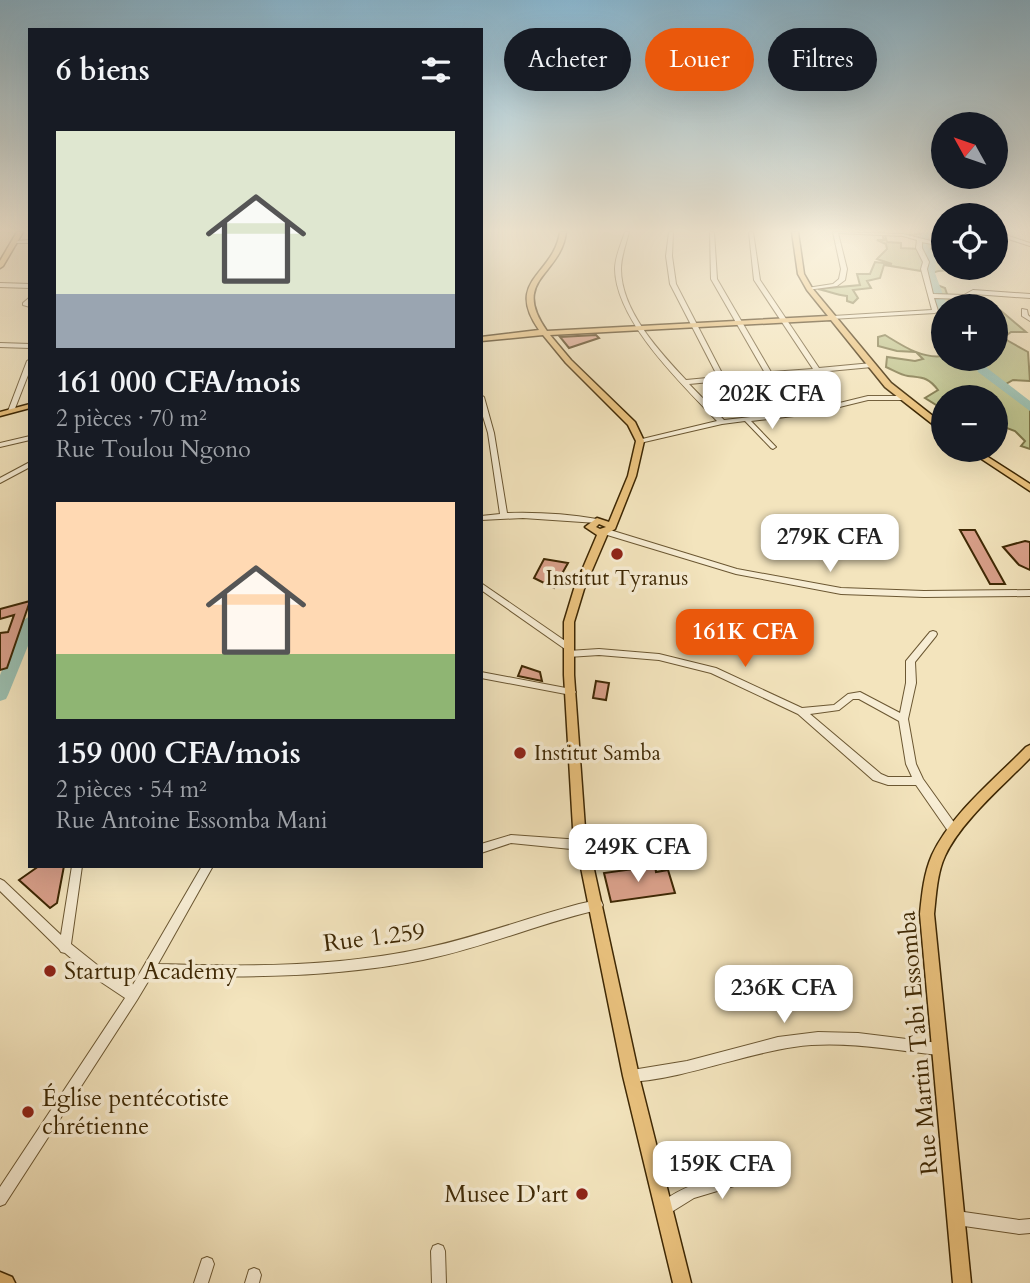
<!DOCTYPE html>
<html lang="fr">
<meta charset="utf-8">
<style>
:root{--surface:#171b24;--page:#20242c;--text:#f1f3f6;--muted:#9ea1a6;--accent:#ea580c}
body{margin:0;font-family:Cardo,serif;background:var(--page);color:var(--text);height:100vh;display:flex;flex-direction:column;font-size:26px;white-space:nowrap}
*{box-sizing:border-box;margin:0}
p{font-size:23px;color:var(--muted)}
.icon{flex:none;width:38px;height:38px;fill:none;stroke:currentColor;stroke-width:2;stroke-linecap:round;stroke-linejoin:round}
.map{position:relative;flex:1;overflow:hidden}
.panel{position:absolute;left:28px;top:28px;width:455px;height:840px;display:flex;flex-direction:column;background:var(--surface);border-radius:0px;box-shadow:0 7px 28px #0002}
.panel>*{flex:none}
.guide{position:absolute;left:504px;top:28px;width:420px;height:63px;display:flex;gap:14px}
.needle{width:46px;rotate:310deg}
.controls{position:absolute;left:931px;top:112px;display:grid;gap:14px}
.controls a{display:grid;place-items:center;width:77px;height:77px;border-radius:50%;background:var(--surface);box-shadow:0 7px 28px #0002;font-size:35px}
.price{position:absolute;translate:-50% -60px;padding:0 16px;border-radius:14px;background:#fff;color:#222;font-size:23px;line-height:46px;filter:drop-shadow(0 2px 4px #0008)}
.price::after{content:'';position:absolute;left:50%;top:42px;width:21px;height:16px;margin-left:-10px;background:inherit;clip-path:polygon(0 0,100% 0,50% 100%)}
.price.current{background:var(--accent);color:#fff}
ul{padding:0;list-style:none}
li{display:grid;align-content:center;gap:14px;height:371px;padding:0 28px}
li span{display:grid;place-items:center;height:217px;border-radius:0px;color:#555}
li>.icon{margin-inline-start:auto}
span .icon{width:126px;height:126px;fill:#fffc;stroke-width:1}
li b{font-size:30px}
h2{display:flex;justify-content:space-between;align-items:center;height:84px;padding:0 28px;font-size:30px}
.tag{padding:0 24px;border-radius:32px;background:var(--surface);box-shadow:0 7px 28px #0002;font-size:24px;line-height:63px}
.tag.current{background:var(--accent);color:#fff}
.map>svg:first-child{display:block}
.green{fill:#bfc38e;stroke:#7e7649;stroke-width:2}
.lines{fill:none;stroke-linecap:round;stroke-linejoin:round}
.stream{stroke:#76836b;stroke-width:2}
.river{fill:#9bbfb0;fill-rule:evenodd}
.building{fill:#d9a08a;stroke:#3e2804;stroke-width:2}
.minor-casing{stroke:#6b5732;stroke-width:2}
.major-casing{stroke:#3e2804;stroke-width:3}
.minor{fill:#f7edd4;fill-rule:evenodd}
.major{fill:#eac27e;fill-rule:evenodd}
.poi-dot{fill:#8f2418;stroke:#f7edd4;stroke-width:2.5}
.labels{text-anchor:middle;stroke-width:7;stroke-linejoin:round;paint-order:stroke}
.poi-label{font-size:21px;fill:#3e2804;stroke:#f7edd4}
.near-street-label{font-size:24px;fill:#3e2804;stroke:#f7edd4}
.near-poi-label{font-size:24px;fill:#3e2804;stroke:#f7edd4;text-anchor:start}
</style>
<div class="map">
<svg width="1030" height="1283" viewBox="0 0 1030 1283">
<rect width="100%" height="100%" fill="#f3e4bd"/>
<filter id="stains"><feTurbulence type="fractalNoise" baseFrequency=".00286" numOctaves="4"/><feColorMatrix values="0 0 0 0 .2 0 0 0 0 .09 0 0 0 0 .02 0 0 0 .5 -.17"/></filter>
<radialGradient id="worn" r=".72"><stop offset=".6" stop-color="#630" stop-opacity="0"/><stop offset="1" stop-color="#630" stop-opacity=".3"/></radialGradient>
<g class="green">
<path d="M873,232H884L887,242L901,243V248L920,249L921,239L905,235L943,232V254L935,253L936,260L943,264V268H972L980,271C963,277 949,266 932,273L937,285L945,288L950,303L962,306H943V323L937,313L927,272L884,265L880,278L867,281L871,288L853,290L858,298L853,303L847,301V296C836,295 828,291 818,289L860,285L857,274H870L875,262L892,264L877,259L887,249L886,244L877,240H884L882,234Z"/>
<path d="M996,310H1000L1026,332H1011L1003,338L1028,352L1030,381L1013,380L1006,384L1022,401L1030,402V449L1021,446L1025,441L1015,431L996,424V397H943V408H941L925,398L938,390C928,377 923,378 908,376C901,375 893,370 886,367L887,357L915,361L923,359L916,352L897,351L878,346V337L885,335C903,346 922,359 943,356V359H996Z"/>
</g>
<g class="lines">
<path class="stream" d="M927,252L939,242L942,232"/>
<g class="river">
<path d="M922,232H930L927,245L936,259L935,273L947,306H943V313L938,310L925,273L926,259L919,245Z"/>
<path d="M973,359H983L987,368L1030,401V411L978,372Z"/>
<path d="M30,616V641L8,695L6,699L0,701V675L22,621Z"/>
</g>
</g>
<g class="building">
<path d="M596,335L599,338L569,348L560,337Z"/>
<path d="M960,530H975L1005,584H990Z"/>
<path d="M1025,541L1030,542V570L1019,565L1003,547Z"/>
<path d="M544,559L568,563L554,588L534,578Z"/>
<path d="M30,601L7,668L0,670V633L8,632L14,615L0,619V609Z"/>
<path d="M522,666L540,672L542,681L518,676Z"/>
<path d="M596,681L609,683L606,700L593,698Z"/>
<path d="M39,866H64L57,903L50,908L19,880Z"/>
<path d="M655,866L656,872L668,870L675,893L611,902L604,873Z"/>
</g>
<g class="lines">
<defs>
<g id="minor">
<path d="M625,232H629C626,244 621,257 621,269C621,311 660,352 686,380L718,377L670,284L666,256L669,232H673L672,256L676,284L724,377L765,373L711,279L710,232H714L717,279L771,372L813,369L754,280L749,232H753L760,280L819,368L872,363L875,365L872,367L689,384L724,420L811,410L868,396H902L905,398L902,400H868L811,414L751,421L775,446L776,447L773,449L771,448L745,421L722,424L640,443L638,442V440L717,421C683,385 616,322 615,269C615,257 621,244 625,232Z"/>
<path d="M833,232L903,234L939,243L943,240V245L941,246L922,242V248L929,262L927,269L933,294L964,295L973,290L1030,294V298L974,294L965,299L934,298L938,311L935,313L831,319L830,318L833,316L932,310L921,269L923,262L916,248L917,240L903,236L838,233L847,269L845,280L837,286L807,290V288L833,284L839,279L841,269Z"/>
<path d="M996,232L1030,243V246L996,235Z"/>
<path d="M30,240V243H16L14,242L16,241Z"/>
<path d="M0,283L30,284V288L0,287Z"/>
<path d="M30,297V307L23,305V303Z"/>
<path d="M1022,309L1027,310L1028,315L1030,317V321L1022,316Z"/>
<path d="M0,343L30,344V348L0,347Z"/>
<path d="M30,359V370L14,411L13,412H9L8,411L27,361Z"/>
<path d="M481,395L484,397L494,433L507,513C537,512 568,514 597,519L598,521L597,523L523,518L481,520V516L500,514L488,433L481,410Z"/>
<path d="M30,436V440L0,447V443Z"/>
<path d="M30,462V467L0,483V478Z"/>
<path d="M604,530H610L737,569L841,588L924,591L1030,590V596L924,597L841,594L736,574L604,534L603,532Z"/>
<path d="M481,583L571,645L572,647L571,649H565L481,590Z"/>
<path d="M933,631L936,632L937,634L936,636L915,662L916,683L908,719L916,764L923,779L958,828L959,831L958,834L954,835L950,834L916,785H888L873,780L798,714L711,673L659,660L599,655L568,657L564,654L568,651L599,649L659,654L716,668L802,708L834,705L848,694L860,692L900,713L906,683V661L930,632ZM853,699H859L899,721L906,764L912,777H888L881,774L810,714L839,710Z"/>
<path d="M481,672L571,689L574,690L576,692L574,694L571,695L481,678Z"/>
<path d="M511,835L581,840L585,842L586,845L585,848L581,850L511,843L481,853V844Z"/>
<path d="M72,866H82L71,944L101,968L131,988L202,866H213L158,964C246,967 338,967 425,948C477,937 527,918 579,904L597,900L601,901L603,905L601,909L597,910C538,924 482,948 423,960C334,978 242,978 152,975L137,1000L5,1204L0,1206V1187L125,998L92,976L65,953L61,952L59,949L0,891V879L4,881L61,935Z"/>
<path d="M818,1032L858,1033L939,1043L943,1045L945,1049L943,1053L939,1055C891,1050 842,1040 794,1047C739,1055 687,1078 631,1082L626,1081L625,1076L626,1071L687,1061L778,1037Z"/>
<path d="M769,1162L774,1164L776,1169L774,1174L694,1198L665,1216L660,1214L658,1209C668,1186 744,1169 769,1162Z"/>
<path d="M957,1211L1019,1220L1030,1219V1233L1019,1234L957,1225L952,1223L950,1218L952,1213Z"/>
<path d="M438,1244L443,1246L445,1251L446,1283H432L431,1251L433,1246Z"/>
<path d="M207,1257L212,1259L214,1264L208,1283H194L202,1259Z"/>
<path d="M254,1268L259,1270L261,1275L259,1283H245L249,1270Z"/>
</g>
<g id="major">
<path d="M17,232H23L3,266L0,268V261Z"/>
<path d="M560,232H566C561,276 510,279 547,331L828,316L807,290L798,274L792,232H798L804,274L812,288L891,383L943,424V430H940L885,387L831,320L550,335L571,360L635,422L644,441L636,476L615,529L608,533L584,589L574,622V675L585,828L639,1076L691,1283H673L623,1076L573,828L564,675V622L574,589L597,535L585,527L597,518L609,522L628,476L636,441L628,425L566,363L543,335L481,341V337L539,330C504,280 554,275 560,232ZM599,524L606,527L600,529L596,527Z"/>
<path d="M30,404V408L0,416V412Z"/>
<path d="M968,450H977L1030,484V491Z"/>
<path d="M1030,745V758C1004,785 961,821 945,856C937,873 936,895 934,914L971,1283H953L920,914C922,894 924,873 932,855C951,814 995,779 1026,747Z"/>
<path d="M0,1272L12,1277L15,1283H0Z"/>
</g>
</defs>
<use href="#minor" class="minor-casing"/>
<use href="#major" class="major-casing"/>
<use href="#minor" class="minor"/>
<use href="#major" class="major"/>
</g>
<linearGradient id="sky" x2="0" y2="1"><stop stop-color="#89b8d2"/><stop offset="0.56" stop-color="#faf3e1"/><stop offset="1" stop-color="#faf3e1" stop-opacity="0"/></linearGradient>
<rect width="1030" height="412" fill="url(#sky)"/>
<g class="poi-dot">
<circle cx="617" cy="554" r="7"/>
<circle cx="520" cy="753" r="7"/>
<circle cx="50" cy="971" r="7"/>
<circle cx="28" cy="1112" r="7"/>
<circle cx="582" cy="1194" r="7"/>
</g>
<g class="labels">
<g class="poi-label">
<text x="617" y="585">Institut Tyranus</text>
<text x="534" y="760" text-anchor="start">Institut Samba</text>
</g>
<g class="near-street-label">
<text transform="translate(374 937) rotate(-7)" y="8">Rue 1.259</text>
<text transform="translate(918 1043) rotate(-95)" y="8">Rue Martin Tabi Essomba</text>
</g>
<g class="near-poi-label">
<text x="64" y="979">Startup Academy</text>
<text x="42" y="1106">Église pentécotiste<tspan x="42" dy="28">chrétienne</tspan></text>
<text x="568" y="1202" text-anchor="end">Musee D'art</text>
</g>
</g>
<rect width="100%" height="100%" filter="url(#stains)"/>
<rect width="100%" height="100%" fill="url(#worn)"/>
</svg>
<div class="controls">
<a><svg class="needle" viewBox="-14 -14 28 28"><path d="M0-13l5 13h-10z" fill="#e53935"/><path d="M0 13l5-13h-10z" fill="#9ea1a6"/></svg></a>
<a><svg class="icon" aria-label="locate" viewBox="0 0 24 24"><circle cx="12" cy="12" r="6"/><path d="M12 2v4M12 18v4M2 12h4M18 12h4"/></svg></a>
<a>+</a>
<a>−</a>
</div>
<b class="price" style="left:772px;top:431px">202K CFA</b>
<b class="price" style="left:830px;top:574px">279K CFA</b>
<b class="price current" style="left:745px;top:669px">161K CFA</b>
<b class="price" style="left:638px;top:884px">249K CFA</b>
<b class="price" style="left:784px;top:1025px">236K CFA</b>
<b class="price" style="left:722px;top:1201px">159K CFA</b>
<div class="guide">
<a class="tag">Acheter</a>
<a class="tag current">Louer</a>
<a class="tag">Filtres</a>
</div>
<section class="panel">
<h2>6 biens<svg class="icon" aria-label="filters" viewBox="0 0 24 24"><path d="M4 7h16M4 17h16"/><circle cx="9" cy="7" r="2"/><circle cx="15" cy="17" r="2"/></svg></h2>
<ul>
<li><span style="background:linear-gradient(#dfe7d0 75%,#9aa5b1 0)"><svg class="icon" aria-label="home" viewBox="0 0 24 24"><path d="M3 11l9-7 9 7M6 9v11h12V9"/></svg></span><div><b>161 000 CFA/mois</b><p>2 pièces · 70 m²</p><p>Rue Toulou Ngono</p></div></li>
<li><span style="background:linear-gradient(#ffd9b3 70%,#8fb573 0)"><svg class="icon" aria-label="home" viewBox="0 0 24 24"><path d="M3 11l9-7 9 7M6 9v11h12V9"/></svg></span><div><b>159 000 CFA/mois</b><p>2 pièces · 54 m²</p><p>Rue Antoine Essomba Mani</p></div></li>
</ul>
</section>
</div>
